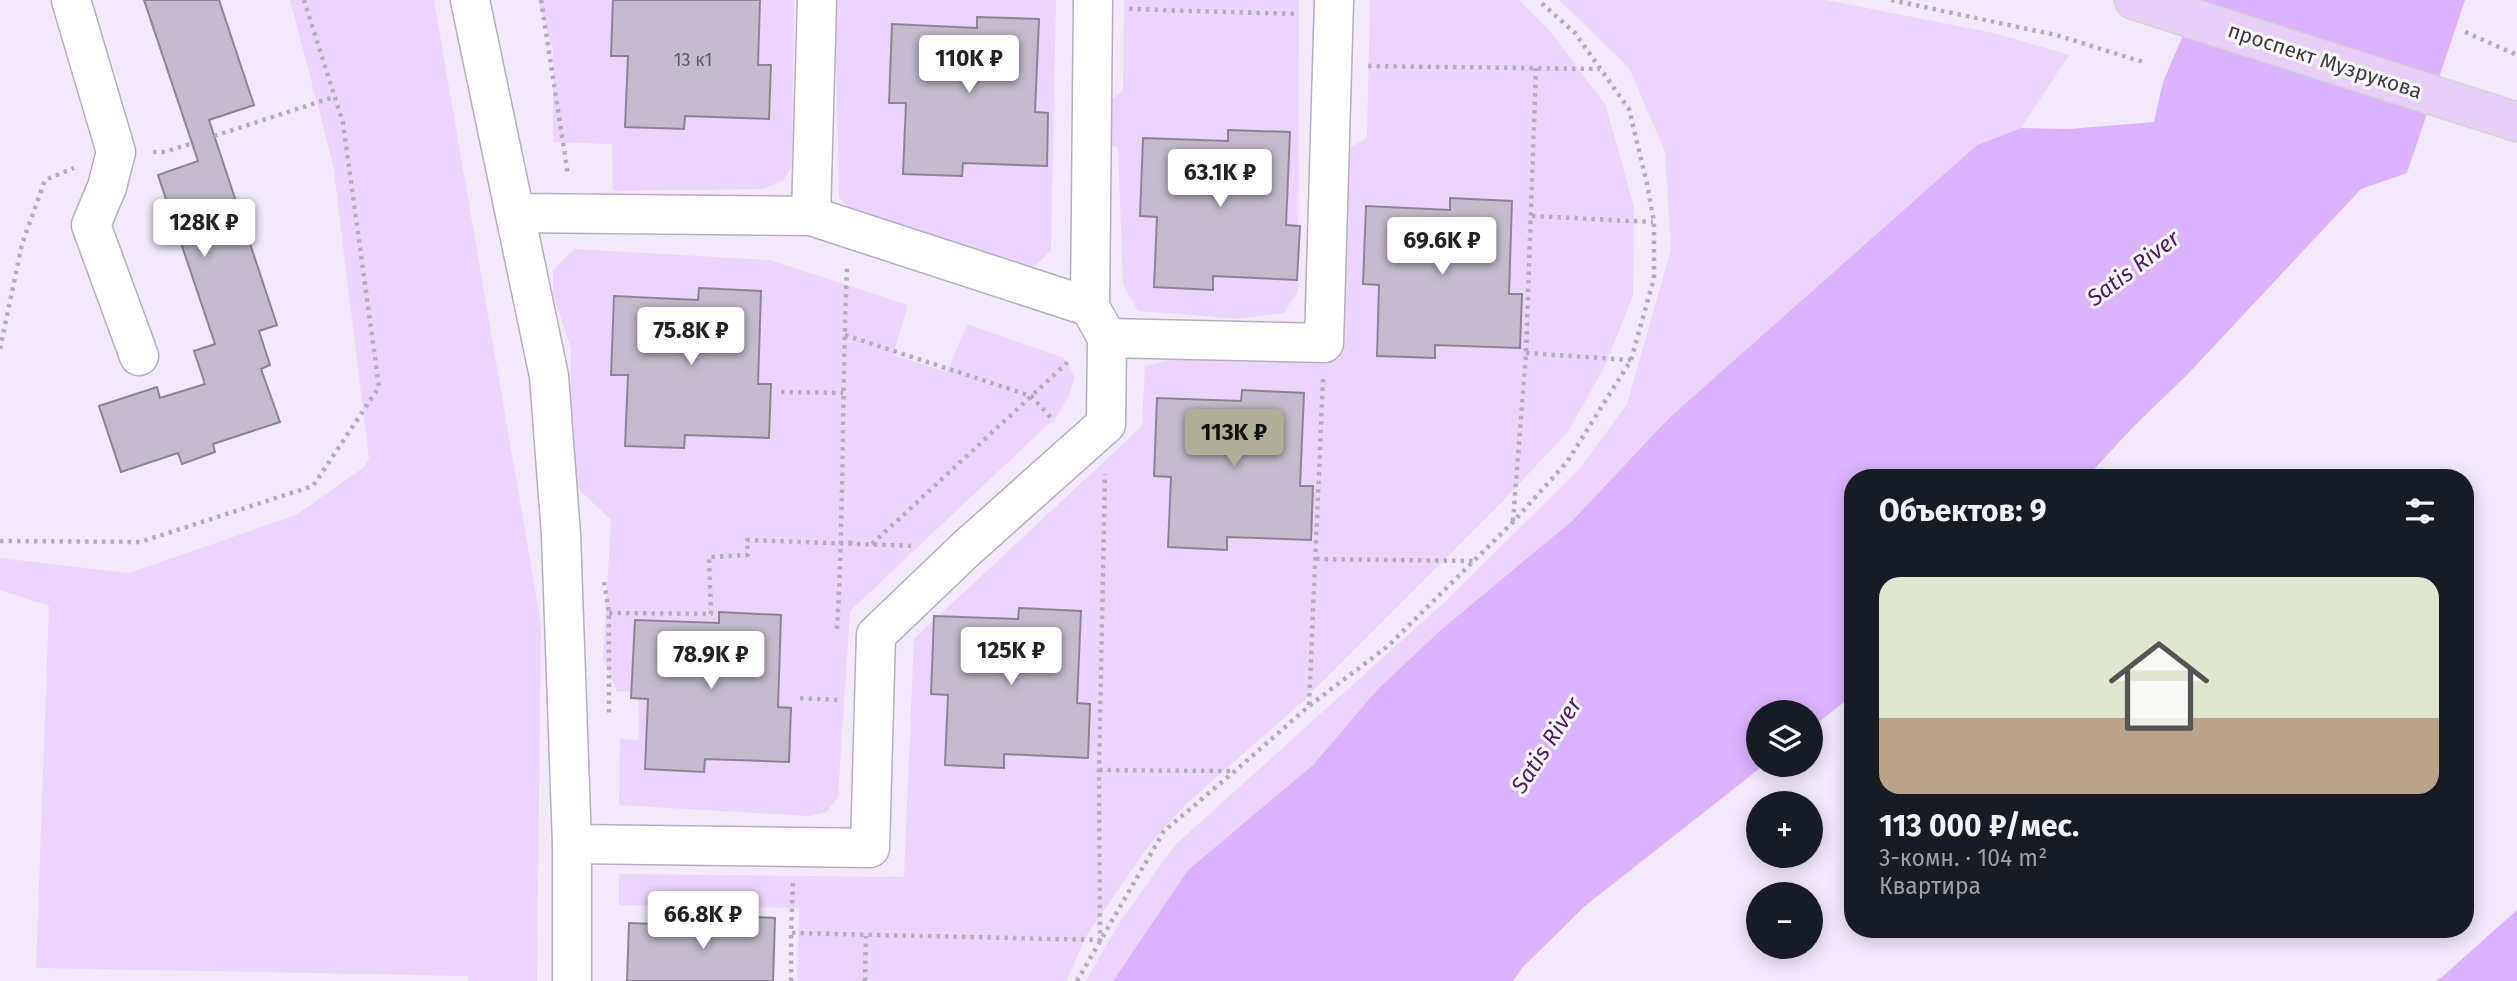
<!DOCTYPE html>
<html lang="ru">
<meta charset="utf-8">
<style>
:root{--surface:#171b24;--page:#20242c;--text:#f1f3f6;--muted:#9ea1a6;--line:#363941;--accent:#b1ae98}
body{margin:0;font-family:"Fira Sans",sans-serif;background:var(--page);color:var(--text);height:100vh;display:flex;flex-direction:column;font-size:26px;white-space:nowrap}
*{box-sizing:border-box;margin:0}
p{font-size:23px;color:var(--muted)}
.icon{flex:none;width:38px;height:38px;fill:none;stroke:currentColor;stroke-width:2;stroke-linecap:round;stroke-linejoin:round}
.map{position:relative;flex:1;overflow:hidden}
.details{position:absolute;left:1844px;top:469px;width:630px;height:469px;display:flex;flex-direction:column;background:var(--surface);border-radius:28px;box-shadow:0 4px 18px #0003}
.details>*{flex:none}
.tools{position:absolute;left:1746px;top:700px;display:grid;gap:14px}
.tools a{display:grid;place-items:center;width:77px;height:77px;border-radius:50%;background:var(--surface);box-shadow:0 4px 18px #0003;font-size:35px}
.price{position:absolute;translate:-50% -60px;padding:0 16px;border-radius:7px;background:#fff;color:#222;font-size:23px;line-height:46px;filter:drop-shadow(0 2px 4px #0008)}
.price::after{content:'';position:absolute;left:50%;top:42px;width:21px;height:16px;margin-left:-10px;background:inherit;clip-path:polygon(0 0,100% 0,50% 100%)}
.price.active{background:var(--accent);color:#111}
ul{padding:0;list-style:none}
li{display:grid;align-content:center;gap:14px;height:371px;padding:0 35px}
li+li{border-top:2px solid var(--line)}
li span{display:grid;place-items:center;height:217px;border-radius:21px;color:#555}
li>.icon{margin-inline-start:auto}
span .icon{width:126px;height:126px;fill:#fffc;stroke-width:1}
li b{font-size:30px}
h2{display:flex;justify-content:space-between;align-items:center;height:84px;padding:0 35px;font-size:30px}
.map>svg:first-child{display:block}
.green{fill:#ebd5ff}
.water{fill:#dbb3fe}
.building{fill:#c4bbcc;stroke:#8c8494;stroke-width:2}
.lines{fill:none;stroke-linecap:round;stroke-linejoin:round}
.minor-casing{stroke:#b6adbe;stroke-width:41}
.major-casing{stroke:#d4d3d5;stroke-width:41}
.path{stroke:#b5adbc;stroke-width:4.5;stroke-dasharray:3.5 5;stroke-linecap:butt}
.minor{stroke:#fff;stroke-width:38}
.major{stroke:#e6d0fa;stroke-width:38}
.labels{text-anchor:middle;stroke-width:6;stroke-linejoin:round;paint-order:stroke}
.number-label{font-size:18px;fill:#5f5a63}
.street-label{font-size:21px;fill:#3d3940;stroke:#fbfafd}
.water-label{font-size:23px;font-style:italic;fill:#4d186e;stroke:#fbfafd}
</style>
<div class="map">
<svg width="2517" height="981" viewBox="0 0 2517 981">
<rect width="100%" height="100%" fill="#f2e9fb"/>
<g class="green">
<path d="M290,0H434L541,624L537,981H468V976L36,968L49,606L0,590V558L129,573L296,515L363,468L369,459L333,164Z"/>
<path d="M538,0H794L792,166L783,181L763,189L613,191L612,144L553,142V50Z"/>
<path d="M835,0H1056L1051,251L1031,269L850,209L839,198Z"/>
<path d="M1124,0H1299L1298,291L1284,313L1238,319L1138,311L1123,285L1118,148L1107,145L1106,105L1123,90Z"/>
<path d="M1370,0H1519L1553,35L1606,106L1634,207L1633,296L1605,366L1567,433L1501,503L1301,703L1185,805L1149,845L1087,935L1066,981H797L799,908L619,905V874L904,877L914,639L1142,426L1145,366L1181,357L1341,359V152L1367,138Z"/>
<path d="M1559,0H1826L1994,33L2069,55L2021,128L1977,145L1669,418L1573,520L1442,629L1378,689L1313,765L1188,870L1113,981H1086L1118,925L1175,845L1449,598L1580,468L1627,404L1671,250L1665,152L1629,68Z"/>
<path d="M574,249L770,260L908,305L893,355L947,372L967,324L1064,358L1075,377L1069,396L1057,416L850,611L838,797L827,812L809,816L619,805L620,739L638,740L639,692L617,691L603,658L611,520L570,481L571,349L553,294V270Z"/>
</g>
<g class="water">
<path d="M2198,0H2465L2407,173L2361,189L2187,375L2134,426L2086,478H1853V695L1811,728V712H1759V765H1764L1585,906L1522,968L1513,981H1113L1188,870L1313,765L1378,689L1442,629L1573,520L1669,418L1977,145L2021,128L2069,129L2154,122L2163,82Z"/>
<path d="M2517,910V981H2435L2442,977Z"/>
</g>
<g class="building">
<path d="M144,0H219L254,105L209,120L277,325L259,331L270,365L261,369L280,422L213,444L215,452L182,464L178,453L121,472L99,406L157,387L160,398L205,384L194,351L215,344L158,175L198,161Z"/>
<path d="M613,0H760L758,65H771L769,119L685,116L684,129L625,127L628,56H611Z"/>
<path d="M977,17L1039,19L1035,112L1048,113L1047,166L963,163L962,176L903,174L906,103H889L892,24L977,28Z"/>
<path d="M1228,130L1290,132L1286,225L1300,226L1297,280L1213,276V290L1154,287L1157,217L1140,216L1143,138L1228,141Z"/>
<path d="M1450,198L1512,201L1509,294H1522L1520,348L1435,345V358L1377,356L1379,285L1363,284L1366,206L1450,210Z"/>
<path d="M699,288L761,291L758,384H771L769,438L685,435L684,448L625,446L628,375H611L614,296L698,300Z"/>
<path d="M1242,390L1304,393L1300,486H1313L1311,540L1227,537V550L1168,547L1171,477L1154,476L1157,398L1241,401Z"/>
<path d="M1019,608L1081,611L1077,703L1090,704L1088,758L1004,754V768L945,765L948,695L931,694L934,616L1018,619Z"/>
<path d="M719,612L781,615L778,707L791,708L789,762L705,759L704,772L645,769L648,699L631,698L635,620L719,623Z"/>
<path d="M713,915L775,918L773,981H627L629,923L713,926Z"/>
</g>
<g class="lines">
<defs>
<g id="minor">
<path d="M71,0L116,152L107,187L91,225L139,356"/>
<path d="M470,0L549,376L561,535L572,844V981"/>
<path d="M817,0L811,216L1090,307"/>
<path d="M515,213L811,216"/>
<path d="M1107,338L1324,343L1334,0"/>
<path d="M572,844L870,848L876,635L967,548L1106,424L1107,338L1090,307L1093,0"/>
</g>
<path id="major" d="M2134,0L2517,122"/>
</defs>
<use href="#minor" class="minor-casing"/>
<use href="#major" class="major-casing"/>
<g class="path">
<path d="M541,0L568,175"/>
<path d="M1891,0L2056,35L2143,62"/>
<path d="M1129,9L1295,14"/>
<path d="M2465,32L2517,55"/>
<path d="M1368,66L1600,69"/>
<path d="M214,136L334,97"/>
<path d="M153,152H165L193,143"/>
<path d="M1532,216L1653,222"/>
<path d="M845,335L1031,396L1054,421"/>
<path d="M0,349L22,244L45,180L74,168"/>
<path d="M1526,353L1631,360"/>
<path d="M781,392L843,393"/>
<path d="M1513,521L1526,353L1536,68"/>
<path d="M0,541L140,542L313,486L379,387L343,123L304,0"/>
<path d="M850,544L852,536"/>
<path d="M872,544L1068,362"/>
<path d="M1316,559L1473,561"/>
<path d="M604,582L609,613V716"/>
<path d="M609,613L711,614L709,557L748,555L747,540L914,546"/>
<path d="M837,629C844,508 842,387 847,267"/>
<path d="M800,698L838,700"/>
<path d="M1309,705L1323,379"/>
<path d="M1099,770L1235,771"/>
<path d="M793,883L791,933L1100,940L1099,770L1105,474"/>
<path d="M791,981V933"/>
<path d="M865,981L866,936"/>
<path d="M1077,981L1164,831L1235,771L1309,706L1388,646L1513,522L1567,462L1631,360L1654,278V222L1647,184L1629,109L1575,33L1538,0"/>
</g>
<use href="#minor" class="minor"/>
<use href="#major" class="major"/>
</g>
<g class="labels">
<g class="number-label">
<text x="693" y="66">13 к1</text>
</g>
<g class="street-label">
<text transform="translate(2325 61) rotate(18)" y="7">проспект Музрукова</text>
</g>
<g class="water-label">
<text transform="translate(2133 268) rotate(-37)" y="8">Satis River</text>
<text transform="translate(1546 745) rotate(-57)" y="8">Satis River</text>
</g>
</g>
</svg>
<div class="tools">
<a><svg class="icon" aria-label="layers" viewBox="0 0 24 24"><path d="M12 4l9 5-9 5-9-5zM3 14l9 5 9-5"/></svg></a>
<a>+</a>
<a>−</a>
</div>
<b class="price" style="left:969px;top:95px">110K ₽</b>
<b class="price" style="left:1220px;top:209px">63.1K ₽</b>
<b class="price" style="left:204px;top:259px">128K ₽</b>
<b class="price" style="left:1442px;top:277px">69.6K ₽</b>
<b class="price" style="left:691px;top:367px">75.8K ₽</b>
<b class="price active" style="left:1234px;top:469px">113K ₽</b>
<b class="price" style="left:1011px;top:687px">125K ₽</b>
<b class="price" style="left:711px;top:691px">78.9K ₽</b>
<b class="price" style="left:703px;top:951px">66.8K ₽</b>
<section class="details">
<h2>Объектов: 9<svg class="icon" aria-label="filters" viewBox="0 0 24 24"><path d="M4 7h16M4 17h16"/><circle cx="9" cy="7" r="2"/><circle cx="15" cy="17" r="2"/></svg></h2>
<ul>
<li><span style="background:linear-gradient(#dfe7d0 65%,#b9a48a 0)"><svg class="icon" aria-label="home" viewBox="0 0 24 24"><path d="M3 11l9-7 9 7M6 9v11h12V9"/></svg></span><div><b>113 000 ₽/мес.</b><p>3-комн. · 104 m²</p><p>Квартира</p></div></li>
</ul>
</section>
</div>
